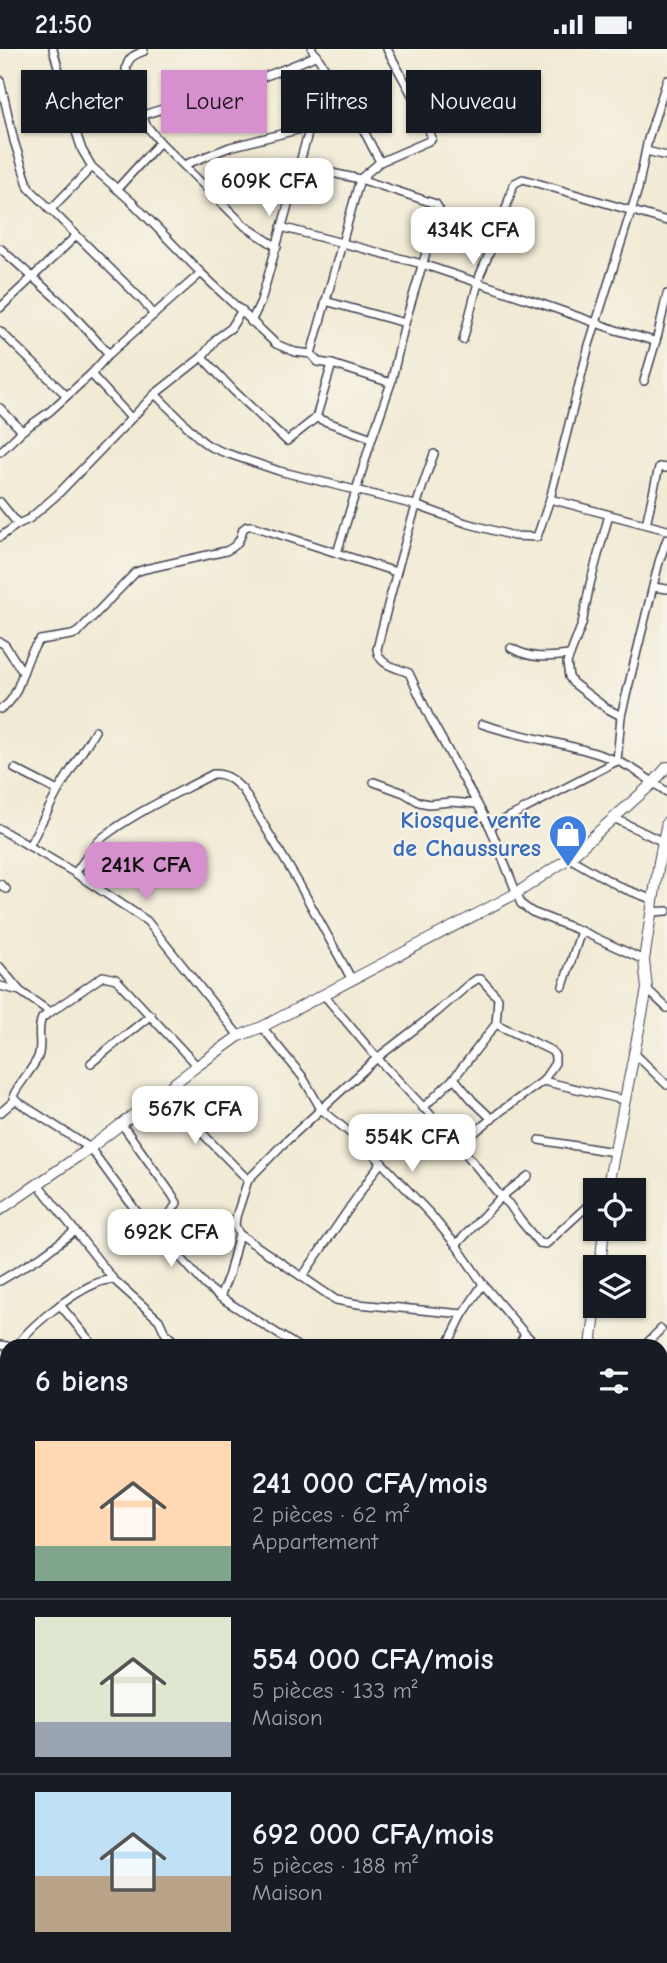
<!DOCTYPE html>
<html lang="fr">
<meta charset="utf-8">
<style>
:root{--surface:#171b24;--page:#242831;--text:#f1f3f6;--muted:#9ea1a6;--line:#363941;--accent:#d690ce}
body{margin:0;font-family:"Comic Neue",sans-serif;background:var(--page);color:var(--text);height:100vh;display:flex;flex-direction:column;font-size:26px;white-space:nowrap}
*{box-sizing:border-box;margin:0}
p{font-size:23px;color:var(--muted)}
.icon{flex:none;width:38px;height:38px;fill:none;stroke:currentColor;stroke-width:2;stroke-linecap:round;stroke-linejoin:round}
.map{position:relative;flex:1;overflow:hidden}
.details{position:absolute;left:0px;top:1290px;width:668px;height:625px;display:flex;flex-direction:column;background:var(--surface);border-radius:21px 21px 0 0;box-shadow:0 2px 5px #0004}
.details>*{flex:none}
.banner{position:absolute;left:21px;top:21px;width:626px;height:63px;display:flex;gap:14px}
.fabs{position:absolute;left:583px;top:1129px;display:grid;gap:14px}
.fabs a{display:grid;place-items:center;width:63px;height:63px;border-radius:0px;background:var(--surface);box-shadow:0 2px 5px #0004;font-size:35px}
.price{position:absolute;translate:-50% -60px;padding:0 16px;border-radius:14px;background:#fff;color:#222;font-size:23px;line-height:46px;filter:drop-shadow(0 2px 4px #0008)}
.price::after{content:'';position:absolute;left:50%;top:42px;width:21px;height:16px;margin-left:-10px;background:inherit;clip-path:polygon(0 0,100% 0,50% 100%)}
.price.on{background:var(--accent);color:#111}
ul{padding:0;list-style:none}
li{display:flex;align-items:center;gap:21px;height:175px;padding:0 35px}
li+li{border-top:2px solid var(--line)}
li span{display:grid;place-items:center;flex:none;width:196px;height:140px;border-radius:0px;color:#555}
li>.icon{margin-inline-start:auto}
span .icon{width:84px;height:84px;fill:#fffc;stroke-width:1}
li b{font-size:30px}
h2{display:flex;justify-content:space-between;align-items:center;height:84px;padding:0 35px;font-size:30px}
.chip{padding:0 24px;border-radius:0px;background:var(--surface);box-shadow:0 2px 5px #0004;font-size:24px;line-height:63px}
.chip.on{background:var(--accent);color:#111}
.status{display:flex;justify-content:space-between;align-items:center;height:49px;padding:0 35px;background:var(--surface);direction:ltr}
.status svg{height:19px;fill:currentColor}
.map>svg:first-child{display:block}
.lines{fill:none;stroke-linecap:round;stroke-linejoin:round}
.street-casing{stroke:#414052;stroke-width:10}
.secondary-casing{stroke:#414052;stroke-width:12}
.street{stroke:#fff;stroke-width:7}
.secondary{stroke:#fff;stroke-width:10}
.labels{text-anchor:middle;stroke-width:5;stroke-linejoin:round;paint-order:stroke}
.shop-label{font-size:24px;font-weight:bold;fill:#366cbe;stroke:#f7f3e8;text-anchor:end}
</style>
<div class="status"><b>21:50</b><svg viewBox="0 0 49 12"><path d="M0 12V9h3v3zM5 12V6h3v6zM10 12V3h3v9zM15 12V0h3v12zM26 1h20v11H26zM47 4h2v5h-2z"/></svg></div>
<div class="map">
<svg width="667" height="1914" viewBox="0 0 667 1914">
<rect width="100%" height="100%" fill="#f7f3e8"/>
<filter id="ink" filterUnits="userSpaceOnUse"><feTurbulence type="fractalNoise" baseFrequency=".0143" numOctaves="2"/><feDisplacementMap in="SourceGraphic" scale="14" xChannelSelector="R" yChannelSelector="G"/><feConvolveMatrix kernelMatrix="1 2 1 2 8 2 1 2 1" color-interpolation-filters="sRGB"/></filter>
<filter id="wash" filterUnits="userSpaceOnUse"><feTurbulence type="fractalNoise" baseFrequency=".00686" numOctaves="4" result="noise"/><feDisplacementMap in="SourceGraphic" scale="28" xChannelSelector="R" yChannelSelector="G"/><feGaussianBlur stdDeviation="1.57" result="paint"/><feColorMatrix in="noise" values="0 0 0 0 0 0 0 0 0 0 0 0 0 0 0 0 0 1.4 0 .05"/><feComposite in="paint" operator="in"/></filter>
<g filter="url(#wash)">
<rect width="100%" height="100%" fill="#f1ead4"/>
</g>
<g filter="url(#ink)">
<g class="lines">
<defs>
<g id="street">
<path d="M53,0L75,80L82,101L92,118L133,154L201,224L276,295L295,303L311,305L318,313L332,315L391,334"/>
<path d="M143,0L144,2C134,6 128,8 126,20L146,76L160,93L245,177L277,198"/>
<path d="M312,0L352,59L380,113"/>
<path d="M0,31L14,92L29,139L143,252L154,266"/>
<path d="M143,66C201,48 261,32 317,6"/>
<path d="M646,102L667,107"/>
<path d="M184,116L230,98L297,81L352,59"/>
<path d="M299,117L360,130L436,155L439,160L405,274L391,334L372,389L337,504"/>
<path d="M117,140L160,93"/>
<path d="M50,161L92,118"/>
<path d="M281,178L422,215L545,256L616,281L654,292"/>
<path d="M0,199L66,258L109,305"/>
<path d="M325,252L405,274"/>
<path d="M0,259L76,187"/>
<path d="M251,273L261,252L311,74"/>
<path d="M0,282L66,346"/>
<path d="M463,291L480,226L500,179L513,137L515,134L523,130L667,172"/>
<path d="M311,305L360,130L380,113L431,91L432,89L423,66L387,0"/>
<path d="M202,308L234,342L287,392L316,369L332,315"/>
<path d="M91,325L131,369"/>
<path d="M644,332L658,285L667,245"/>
<path d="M155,345L201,391L209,397L223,403L279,422L415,456L466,474L514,487L537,488L550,450L589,296L638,140L648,90L667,31"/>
<path d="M0,359L22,382"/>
<path d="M316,369L372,389"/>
<path d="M0,403L22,382L49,363L91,325L109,305L201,224"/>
<path d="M434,405C410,469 393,534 377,600C379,617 396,618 409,624L430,669L490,778L521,855L532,863L581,882L644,911"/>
<path d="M550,450L667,481"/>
<path d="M0,453L18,475"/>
<path d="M609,466L590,535L582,575L567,614L569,628L573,634L606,659L621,667"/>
<path d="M646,475L659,418L667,419"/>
<path d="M0,488L18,475L29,470L58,445L155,345L202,308L217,289L231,279L242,261"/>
<path d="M653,538L667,540"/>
<path d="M0,593L5,596L22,622"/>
<path d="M511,599C533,611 546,608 570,606"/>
<path d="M0,660C22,651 21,610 40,591L72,586L78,583L136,523L145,520L226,502C237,497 240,492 243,480L247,477H253L396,523"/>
<path d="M482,675C526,690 573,694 617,712C635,719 650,732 667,743"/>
<path d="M15,720L58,742L95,682"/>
<path d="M374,733L404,744L419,753L429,755L451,753L477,755"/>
<path d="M614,769L663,793"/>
<path d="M490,778L617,712L621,667L659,513L667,490"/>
<path d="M0,780L75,824L147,872L239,987"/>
<path d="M29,797L58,742"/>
<path d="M569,809L622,839L654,851"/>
<path d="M75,824C84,813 91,798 102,789C135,763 176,745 213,725C226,724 234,732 243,741L298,833L352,931"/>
<path d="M0,835L6,840"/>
<path d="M653,863L667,862"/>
<path d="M0,918L19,941"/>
<path d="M0,937L20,942L50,963"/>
<path d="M563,937L581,882"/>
<path d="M647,940L667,959"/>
<path d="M324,946L377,1009L459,1096L501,1148L509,1155L520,1171L539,1194L546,1195L595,1150"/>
<path d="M262,978L302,1027L321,1060L367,1098L431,1166L456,1196L483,1235L525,1285L538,1297"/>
<path d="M633,1003L667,1036"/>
<path d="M91,1014L151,966"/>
<path d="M197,1017L116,930L103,927L42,969C36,981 43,995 38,1008C35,1017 14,1041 14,1046C13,1048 15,1050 15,1051L90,1099L145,1174L158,1183L205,1236L220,1248L297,1297"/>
<path d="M454,1029L473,1052L492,1070"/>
<path d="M543,1032L624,1051"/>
<path d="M163,1044L248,1131"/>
<path d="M423,1059L454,1029L496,975"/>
<path d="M0,1064L15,1051"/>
<path d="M121,1074L173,1147L177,1154L158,1183"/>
<path d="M539,1091L614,1103"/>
<path d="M459,1096L501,1062L543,1032L555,1014V1007L552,1002L496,975L498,949L481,930H477L468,936L437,963L377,1009L281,1097L248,1131L236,1168L235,1176L239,1185L336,1251L358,1255L463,1265L483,1235"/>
<path d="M38,1135L113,1230L159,1271L165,1284L179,1297"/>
<path d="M456,1196L501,1148L528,1127"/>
<path d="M302,1228L381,1113"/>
<path d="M0,1232L40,1208L74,1183"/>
<path d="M220,1248L229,1225L239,1185"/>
<path d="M60,1256L94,1297"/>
<path d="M0,1296L7,1297"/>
<path d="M17,1297C29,1277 74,1243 97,1234C102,1232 108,1231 113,1230"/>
<path d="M447,1297L463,1265"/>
<path d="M518,1297L525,1285"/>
<path d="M644,1297L661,1280"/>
<path d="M0,1336L7,1317"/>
<path d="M662,1339L667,1342"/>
<path d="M662,1429L667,1438"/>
<path d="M0,1468L7,1472"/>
<path d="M0,1574L7,1562"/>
<path d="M662,1580L667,1578"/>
<path d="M0,1608L7,1610"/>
<path d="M662,1659L667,1658"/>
<path d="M0,1739L7,1742"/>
<path d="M662,1761L667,1762"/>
<path d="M0,1787L7,1746"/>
<path d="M0,1817L7,1818"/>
<path d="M662,1851L667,1850"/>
<path d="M231,1908L245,1914"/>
<path d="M375,1908L388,1914"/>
<path d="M81,1914L85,1908"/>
<path d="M140,1914L143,1908"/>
<path d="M288,1914L291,1908"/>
<path d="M426,1914L429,1908"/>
<path d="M487,1914L489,1908"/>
</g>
<g id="secondary">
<path d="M607,1141L647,940L644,911L659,813L667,773"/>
<path d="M0,1161L90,1099L197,1017L239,987L262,978L517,844L569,809L653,734L667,718"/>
<path d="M600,1218L604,1180"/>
<path d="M591,1297L596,1256"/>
<path d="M0,1900L6,1914"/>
<path d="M578,1908V1914"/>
</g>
</defs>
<use href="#street" class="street-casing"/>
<use href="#secondary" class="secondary-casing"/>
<use href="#street" class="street"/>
<use href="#secondary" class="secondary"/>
</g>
</g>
<defs>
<symbol id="shop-pin" viewBox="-11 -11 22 30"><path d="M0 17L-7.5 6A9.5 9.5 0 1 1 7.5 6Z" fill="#3f7fe0" stroke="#f7f3e8"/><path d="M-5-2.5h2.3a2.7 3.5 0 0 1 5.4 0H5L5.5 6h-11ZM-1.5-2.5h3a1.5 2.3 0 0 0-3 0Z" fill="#fff"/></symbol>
</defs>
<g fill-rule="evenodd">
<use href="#shop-pin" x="546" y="763" width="44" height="60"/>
</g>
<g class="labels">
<g class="shop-label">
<text x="541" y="779">Kiosque vente<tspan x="541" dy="28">de Chaussures</tspan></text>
</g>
</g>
</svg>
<div class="fabs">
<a><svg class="icon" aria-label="locate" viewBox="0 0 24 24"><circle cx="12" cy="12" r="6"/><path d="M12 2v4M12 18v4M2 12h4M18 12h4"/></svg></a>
<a><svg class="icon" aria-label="layers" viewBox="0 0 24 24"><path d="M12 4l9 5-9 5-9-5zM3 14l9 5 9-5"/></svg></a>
</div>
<b class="price" style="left:269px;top:169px">609K CFA</b>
<b class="price" style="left:473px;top:218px">434K CFA</b>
<b class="price on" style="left:146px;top:853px">241K CFA</b>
<b class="price" style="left:195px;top:1097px">567K CFA</b>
<b class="price" style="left:412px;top:1125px">554K CFA</b>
<b class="price" style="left:171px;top:1220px">692K CFA</b>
<div class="banner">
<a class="chip">Acheter</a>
<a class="chip on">Louer</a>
<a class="chip">Filtres</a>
<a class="chip">Nouveau</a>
</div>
<section class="details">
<h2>6 biens<svg class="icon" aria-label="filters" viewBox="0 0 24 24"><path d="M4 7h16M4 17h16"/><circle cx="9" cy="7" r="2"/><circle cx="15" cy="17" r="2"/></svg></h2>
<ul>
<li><span style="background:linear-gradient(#ffd9b3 75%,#7fa58c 0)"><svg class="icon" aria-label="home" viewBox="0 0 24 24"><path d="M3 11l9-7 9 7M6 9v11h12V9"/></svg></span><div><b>241 000 CFA/mois</b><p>2 pièces · 62 m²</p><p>Appartement</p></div></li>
<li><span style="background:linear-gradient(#dfe7d0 75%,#9aa5b1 0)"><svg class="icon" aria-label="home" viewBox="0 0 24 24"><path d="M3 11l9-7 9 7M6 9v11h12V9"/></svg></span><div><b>554 000 CFA/mois</b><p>5 pièces · 133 m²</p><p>Maison</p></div></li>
<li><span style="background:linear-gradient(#bfe0f5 60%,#b9a48a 0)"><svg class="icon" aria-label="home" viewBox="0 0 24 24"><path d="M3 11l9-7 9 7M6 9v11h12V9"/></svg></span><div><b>692 000 CFA/mois</b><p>5 pièces · 188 m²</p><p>Maison</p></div></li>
</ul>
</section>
</div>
